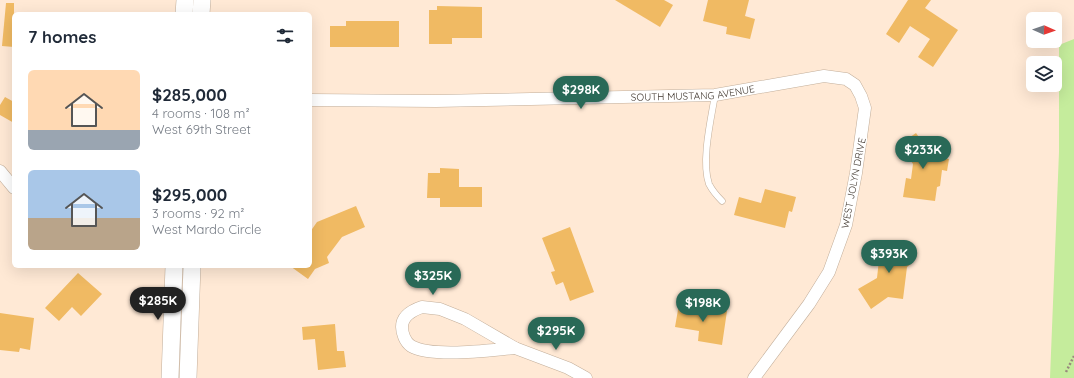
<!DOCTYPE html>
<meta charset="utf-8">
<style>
:root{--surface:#fff;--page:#f2f2f3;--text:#1f2937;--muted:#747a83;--accent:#296957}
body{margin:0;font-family:Quicksand,sans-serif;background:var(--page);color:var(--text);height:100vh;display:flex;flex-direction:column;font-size:15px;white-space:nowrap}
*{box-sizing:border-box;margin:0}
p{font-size:13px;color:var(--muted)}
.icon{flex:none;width:22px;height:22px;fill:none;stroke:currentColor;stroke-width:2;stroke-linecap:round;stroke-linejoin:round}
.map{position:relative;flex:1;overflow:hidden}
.panel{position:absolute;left:12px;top:12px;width:300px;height:256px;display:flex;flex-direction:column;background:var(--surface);border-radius:6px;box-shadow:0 4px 16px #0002}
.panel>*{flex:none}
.needle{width:26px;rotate:92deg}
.fabs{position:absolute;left:1026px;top:12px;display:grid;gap:8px}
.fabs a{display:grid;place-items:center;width:36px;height:36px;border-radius:6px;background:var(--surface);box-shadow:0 4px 16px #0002;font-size:20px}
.price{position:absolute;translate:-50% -34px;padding:0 9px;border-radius:14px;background:var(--accent);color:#fff;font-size:13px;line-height:26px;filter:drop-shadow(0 1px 2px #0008)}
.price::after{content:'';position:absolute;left:50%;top:24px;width:12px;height:9px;margin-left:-6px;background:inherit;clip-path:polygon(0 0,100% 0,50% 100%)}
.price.on{background:#222;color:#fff}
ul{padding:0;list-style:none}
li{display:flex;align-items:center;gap:12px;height:100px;padding:0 16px}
li span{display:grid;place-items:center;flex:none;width:112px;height:80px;border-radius:6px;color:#555}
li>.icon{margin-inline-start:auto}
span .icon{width:48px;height:48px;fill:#fffc;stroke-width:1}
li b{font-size:17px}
h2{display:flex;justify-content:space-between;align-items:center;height:48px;padding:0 16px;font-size:17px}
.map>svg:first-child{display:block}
.green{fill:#c5ec9c}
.building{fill:#f0ba63}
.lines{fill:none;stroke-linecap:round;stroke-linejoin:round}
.service-casing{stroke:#c2ae9a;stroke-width:7}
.minor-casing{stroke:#c2ae9a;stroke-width:13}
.secondary-casing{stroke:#c2ae9a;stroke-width:18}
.path{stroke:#98897c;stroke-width:2.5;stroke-dasharray:2 2;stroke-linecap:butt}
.service{stroke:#fff;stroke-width:6}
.minor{stroke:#fff;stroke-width:12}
.secondary{stroke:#fff;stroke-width:17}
.labels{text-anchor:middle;stroke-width:3;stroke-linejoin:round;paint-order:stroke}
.street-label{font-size:10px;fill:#40372f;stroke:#fff}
</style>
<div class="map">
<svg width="1074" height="378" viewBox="0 0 1074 378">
<rect width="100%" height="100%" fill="#ffe9d5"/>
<path class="green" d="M1074,39V378H1050L1059,152V45Z"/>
<g class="building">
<path d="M615,0H664L673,5L660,27Z"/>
<path d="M708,0H749L745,16L755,19L750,39L726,34L727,27L703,21Z"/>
<path d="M908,0H931L925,8L958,30L933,67L918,57L930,39L910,26L899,43L886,34Z"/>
<path d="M6,3H14V47L2,46Z"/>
<path d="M437,6L482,7V38H452V44H429V10H437Z"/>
<path d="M346,21H399V47H330V26H346Z"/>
<path d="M5,97L14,102V123L0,115V105Z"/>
<path d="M916,133L932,156L949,159L947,171L942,170L940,186L937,187L935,201L903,197L906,178L911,179L913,164L900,144Z"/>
<path d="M440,168L459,169V187H482V207H440V198H427L428,173H440Z"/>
<path d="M765,189L796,197L792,212L789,211L785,228L734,215L739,197L761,203Z"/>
<path d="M356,206L365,227L342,237L327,257L329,263L315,269L308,279L290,266H310V232L317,222Z"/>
<path d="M570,227L594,292L570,301L563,282L556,285L551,272L555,271L542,238Z"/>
<path d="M881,242L914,246L912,263L907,267L903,299L888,297L871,309L858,289L877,278Z"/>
<path d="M78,273L102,294L81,316L72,307L59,321L45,308Z"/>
<path d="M679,304L727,311L722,345L698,341L699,331L675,327Z"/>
<path d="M0,313L34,318L30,350L20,348L19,352L0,350Z"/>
<path d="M335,324L337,351H344L346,367L318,370L315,339L303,340L302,327Z"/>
</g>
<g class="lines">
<defs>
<path id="service" d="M715,95C711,119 701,161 709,184C712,190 717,196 722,201"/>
<g id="minor">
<path id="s1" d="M310,100L436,101L715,95L824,76L846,79L855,85L861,96L865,108L856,173L846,225L829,272L809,304L754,378"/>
<path d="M0,171L14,188"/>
<path d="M422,307L440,309L465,319L515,348C490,350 432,358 411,346C405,342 402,333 402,327C402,315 413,310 422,307Z"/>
<path d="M515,348L568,368L586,378"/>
</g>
<g id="secondary">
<path d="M184,14L185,0"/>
<path d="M201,14L202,0"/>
<path d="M170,378L174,266"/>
<path d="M188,378L192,266"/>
</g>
</defs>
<use href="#service" class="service-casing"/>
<use href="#minor" class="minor-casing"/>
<use href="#secondary" class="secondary-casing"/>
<path class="path" d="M1066,372L1074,356"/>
<use href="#service" class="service"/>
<use href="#minor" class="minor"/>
<use href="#secondary" class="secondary"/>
</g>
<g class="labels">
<g class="street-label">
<text dy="4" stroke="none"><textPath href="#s1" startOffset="383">SOUTH MUSTANG AVENUE</textPath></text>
<text transform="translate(853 183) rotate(-79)" y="4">WEST JOLYN DRIVE</text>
</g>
</g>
</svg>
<div class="fabs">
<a><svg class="needle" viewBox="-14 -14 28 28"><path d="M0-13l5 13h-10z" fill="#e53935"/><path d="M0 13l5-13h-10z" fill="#747a83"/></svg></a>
<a><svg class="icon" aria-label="layers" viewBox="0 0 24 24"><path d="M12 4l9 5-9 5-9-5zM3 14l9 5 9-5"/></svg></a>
</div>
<b class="price" style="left:581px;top:110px">$298K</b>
<b class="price" style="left:923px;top:170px">$233K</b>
<b class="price" style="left:889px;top:274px">$393K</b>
<b class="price" style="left:433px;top:296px">$325K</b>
<b class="price on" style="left:158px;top:321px">$285K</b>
<b class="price" style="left:703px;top:323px">$198K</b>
<b class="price" style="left:556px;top:351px">$295K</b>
<section class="panel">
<h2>7 homes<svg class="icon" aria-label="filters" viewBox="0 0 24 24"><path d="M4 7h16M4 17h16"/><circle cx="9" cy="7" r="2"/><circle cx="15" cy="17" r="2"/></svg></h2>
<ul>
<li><span style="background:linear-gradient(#ffd9b3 75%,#9aa5b1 0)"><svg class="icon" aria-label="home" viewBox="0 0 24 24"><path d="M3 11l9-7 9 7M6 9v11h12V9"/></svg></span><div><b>$285,000</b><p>4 rooms · 108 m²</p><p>West 69th Street</p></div></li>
<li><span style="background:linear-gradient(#a9c7e8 60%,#b9a48a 0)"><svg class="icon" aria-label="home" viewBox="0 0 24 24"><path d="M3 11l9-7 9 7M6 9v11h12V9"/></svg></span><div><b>$295,000</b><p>3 rooms · 92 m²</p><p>West Mardo Circle</p></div></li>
</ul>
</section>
</div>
